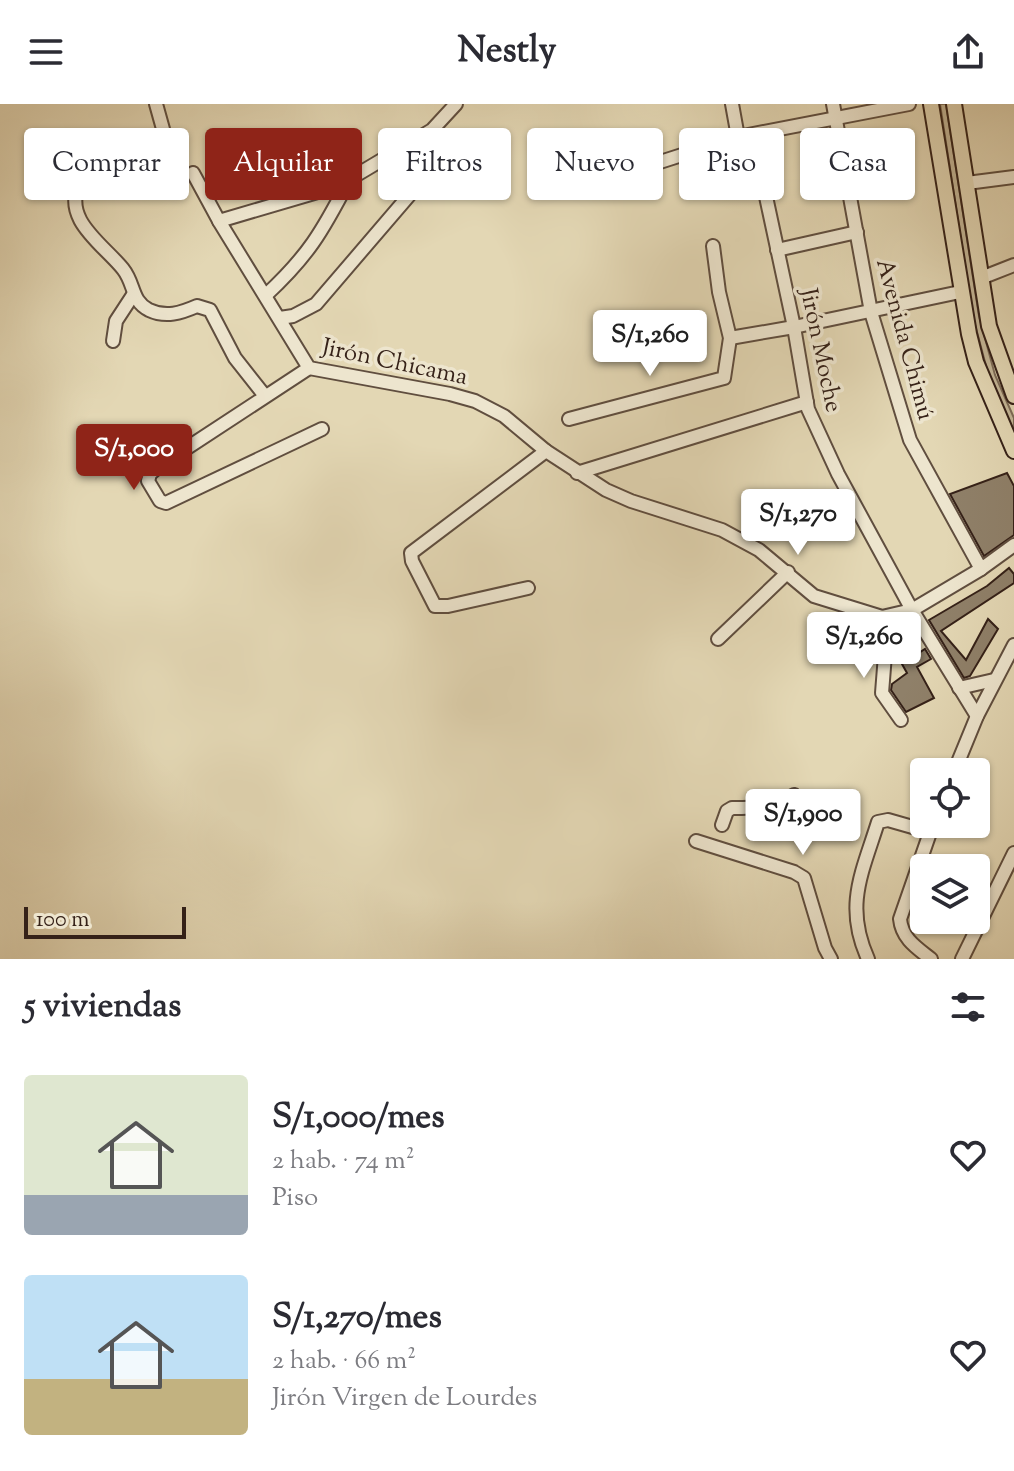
<!DOCTYPE html>
<html lang="es">
<meta charset="utf-8">
<style>
:root{--surface:#fff;--page:#f7f7f7;--text:#2b2b33;--muted:#7c7c81;--accent:#8f2418}
body{margin:0;font-family:"Sorts Mill Goudy",serif;background:var(--page);color:var(--text);height:100vh;display:flex;flex-direction:column;font-size:30px;white-space:nowrap}
*{box-sizing:border-box;margin:0}
p{font-size:26px;color:var(--muted)}
.icon{flex:none;width:44px;height:44px;fill:none;stroke:currentColor;stroke-width:2;stroke-linecap:round;stroke-linejoin:round}
.map{position:relative;height:855px;overflow:hidden}
.details{display:flex;flex-direction:column;background:var(--surface);flex:1}
.details>*{flex:none}
.top-card{position:absolute;left:24px;top:24px;width:966px;height:72px;display:flex;gap:16px}
.tools{position:absolute;left:910px;top:654px;display:grid;gap:16px}
.tools a{display:grid;place-items:center;width:80px;height:80px;border-radius:8px;background:var(--surface);box-shadow:0 2px 6px #0004;font-size:40px}
.scale{position:absolute;left:24px;bottom:20px;width:162px;box-sizing:border-box;padding-left:8px;border:4px solid #352118;border-top:0;font-size:22px;line-height:28px;white-space:nowrap;color:#352118;-webkit-text-stroke:6px #ede5ce;paint-order:stroke}
.price{position:absolute;translate:-50% -68px;padding:0 18px;border-radius:8px;background:#fff;color:#222;font-size:26px;line-height:52px;filter:drop-shadow(0 2px 4px #0008)}
.price::after{content:'';position:absolute;left:50%;top:48px;width:24px;height:18px;margin-left:-12px;background:inherit;clip-path:polygon(0 0,100% 0,50% 100%)}
.price.active{background:var(--accent);color:#fff}
ul{padding:0;list-style:none}
li{display:flex;align-items:center;gap:24px;height:200px;padding:0 24px}
li span{display:grid;place-items:center;flex:none;width:224px;height:160px;border-radius:8px;color:#555}
li>.icon{margin-inline-start:auto}
span .icon{width:96px;height:96px;fill:#fffc;stroke-width:1}
li b{font-size:34px}
h2{display:flex;justify-content:space-between;align-items:center;height:96px;padding:0 24px;font-size:34px}
.tag{padding:0 28px;border-radius:8px;background:var(--surface);box-shadow:0 2px 6px #0004;font-size:28px;line-height:72px}
.tag.active{background:var(--accent);color:#fff}
header{display:flex;justify-content:space-between;align-items:center;height:104px;padding:0 24px;background:var(--surface);font-size:36px;font-weight:700}
.map>svg:first-child{display:block}
.green{fill:#c5b899;stroke:#7d6c58;stroke-width:2}
.building{fill:#8f8069;stroke:#352118;stroke-width:2}
.lines{fill:none;stroke-linecap:round;stroke-linejoin:round}
.minor-casing{stroke:#604e3f;stroke-width:16}
.major-casing{stroke:#352118;stroke-width:18}
.minor{stroke:#ede5ce;stroke-width:12}
.major{stroke:#e3d7b4;stroke-width:14}
.labels{text-anchor:middle;stroke-width:7;stroke-linejoin:round;paint-order:stroke}
.street-label{font-size:24px;fill:#352118;stroke:#ede5ce}
</style>
<header><svg class="icon" aria-label="menu" viewBox="0 0 24 24"><path d="M4 6h16M4 12h16M4 18h16"/></svg>Nestly<svg class="icon" aria-label="share" viewBox="0 0 24 24"><path d="M12 15V3M7 8l5-5 5 5M5 13v7h14v-7"/></svg></header>
<div class="map">
<svg width="1014" height="855" viewBox="0 0 1014 855">
<rect width="100%" height="100%" fill="#e3d7b4"/>
<filter id="stains"><feTurbulence type="fractalNoise" baseFrequency=".0025" numOctaves="4"/><feColorMatrix values="0 0 0 0 .2 0 0 0 0 .09 0 0 0 0 .02 0 0 0 .5 -.17"/></filter>
<radialGradient id="worn" r=".72"><stop offset=".6" stop-color="#630" stop-opacity="0"/><stop offset="1" stop-color="#630" stop-opacity=".3"/></radialGradient>
<path class="green" d="M940,0H946L979,212L995,271L1014,314V330L989,273L973,213Z"/>
<g class="building">
<path d="M1007,369L1014,382V431L984,452L950,390Z"/>
<path d="M1009,464L1014,470V479L941,527L966,556L988,515L998,525L970,572L964,574L929,516L987,482Z"/>
<path d="M925,545L931,555L917,563L934,594L906,608L891,586L892,580L907,569L902,560Z"/>
</g>
<g class="lines">
<defs>
<g id="minor">
<path d="M156,0L163,25L160,30L80,79C61,115 103,140 123,165C135,180 131,197 149,206C166,214 181,209 197,202L210,206L235,254L265,292"/>
<path d="M732,0L738,33L757,64L765,88L794,223L808,305L838,370L912,506L977,612"/>
<path d="M833,0L871,208L910,336L981,465"/>
<path d="M660,58L738,33L909,0"/>
<path d="M193,69L219,117L309,264L450,290L475,297L504,312L546,347L606,386L631,397L722,426L759,446L814,492L882,513L912,506L981,465L1014,441"/>
<path d="M967,79L1014,73"/>
<path d="M219,117L338,82L432,26L456,0"/>
<path d="M777,146L857,128"/>
<path d="M981,174L1014,161"/>
<path d="M266,191C308,152 322,128 348,78"/>
<path d="M280,214L293,212L316,200L412,88"/>
<path d="M730,234L794,223L960,188"/>
<path d="M113,237L116,217L133,191"/>
<path d="M309,264L158,363L150,370L148,377L160,397L166,399L322,325"/>
<path d="M569,315L724,274L730,234L719,188L713,142"/>
<path d="M577,369L807,298"/>
<path d="M528,484L448,502H435L412,457L411,449L546,347"/>
<path d="M882,513L887,525L882,589L901,616"/>
<path d="M718,535L788,468"/>
<path d="M959,584L994,576"/>
<path d="M954,668L977,612L1014,541"/>
<path d="M722,721L727,707L732,704C754,704 776,704 794,691"/>
<path d="M696,737L794,768L804,774L825,844L831,855"/>
<path d="M868,855C844,802 862,769 878,718L888,716L930,728"/>
<path d="M931,855C917,844 902,835 900,815L933,720"/>
<path d="M962,855L1014,749"/>
</g>
<g id="major">
<path d="M931,0L969,230L976,258L1014,347"/>
<path d="M954,0L989,222L1014,292"/>
</g>
</defs>
<use href="#minor" class="minor-casing"/>
<use href="#major" class="major-casing"/>
<use href="#minor" class="minor"/>
<use href="#major" class="major"/>
</g>
<g class="labels">
<g class="street-label">
<text transform="translate(906 235) rotate(75)" y="8">Avenida Chimú</text>
<text transform="translate(822 246) rotate(78)" y="8">Jirón Moche</text>
<text transform="translate(395 257) rotate(12)" y="8">Jirón Chicama</text>
</g>
</g>
<rect width="100%" height="100%" filter="url(#stains)"/>
<rect width="100%" height="100%" fill="url(#worn)"/>
</svg>
<div class="tools">
<a><svg class="icon" aria-label="locate" viewBox="0 0 24 24"><circle cx="12" cy="12" r="6"/><path d="M12 2v4M12 18v4M2 12h4M18 12h4"/></svg></a>
<a><svg class="icon" aria-label="layers" viewBox="0 0 24 24"><path d="M12 4l9 5-9 5-9-5zM3 14l9 5 9-5"/></svg></a>
</div>
<div class="scale">100 m</div>
<b class="price" style="left:650px;top:274px">S/1,260</b>
<b class="price active" style="left:134px;top:388px">S/1,000</b>
<b class="price" style="left:798px;top:453px">S/1,270</b>
<b class="price" style="left:864px;top:576px">S/1,260</b>
<b class="price" style="left:803px;top:753px">S/1,900</b>
<div class="top-card">
<a class="tag">Comprar</a>
<a class="tag active">Alquilar</a>
<a class="tag">Filtros</a>
<a class="tag">Nuevo</a>
<a class="tag">Piso</a>
<a class="tag">Casa</a>
</div>
</div>
<section class="details">
<h2>5 viviendas<svg class="icon" aria-label="filters" viewBox="0 0 24 24"><path d="M4 7h16M4 17h16"/><circle cx="9" cy="7" r="2"/><circle cx="15" cy="17" r="2"/></svg></h2>
<ul>
<li><span style="background:linear-gradient(#dfe7d0 75%,#9aa5b1 0)"><svg class="icon" aria-label="home" viewBox="0 0 24 24"><path d="M3 11l9-7 9 7M6 9v11h12V9"/></svg></span><div><b>S/1,000/mes</b><p>2 hab. · 74 m²</p><p>Piso</p></div><svg class="icon" aria-label="heart" viewBox="0 0 24 24"><path d="M12 20l-8-8c-3-5 5-10 8-4 3-6 11-1 8 4z"/></svg></li>
<li><span style="background:linear-gradient(#bfe0f5 65%,#c2b280 0)"><svg class="icon" aria-label="home" viewBox="0 0 24 24"><path d="M3 11l9-7 9 7M6 9v11h12V9"/></svg></span><div><b>S/1,270/mes</b><p>2 hab. · 66 m²</p><p>Jirón Virgen de Lourdes</p></div><svg class="icon" aria-label="heart" viewBox="0 0 24 24"><path d="M12 20l-8-8c-3-5 5-10 8-4 3-6 11-1 8 4z"/></svg></li>
</ul>
</section>
